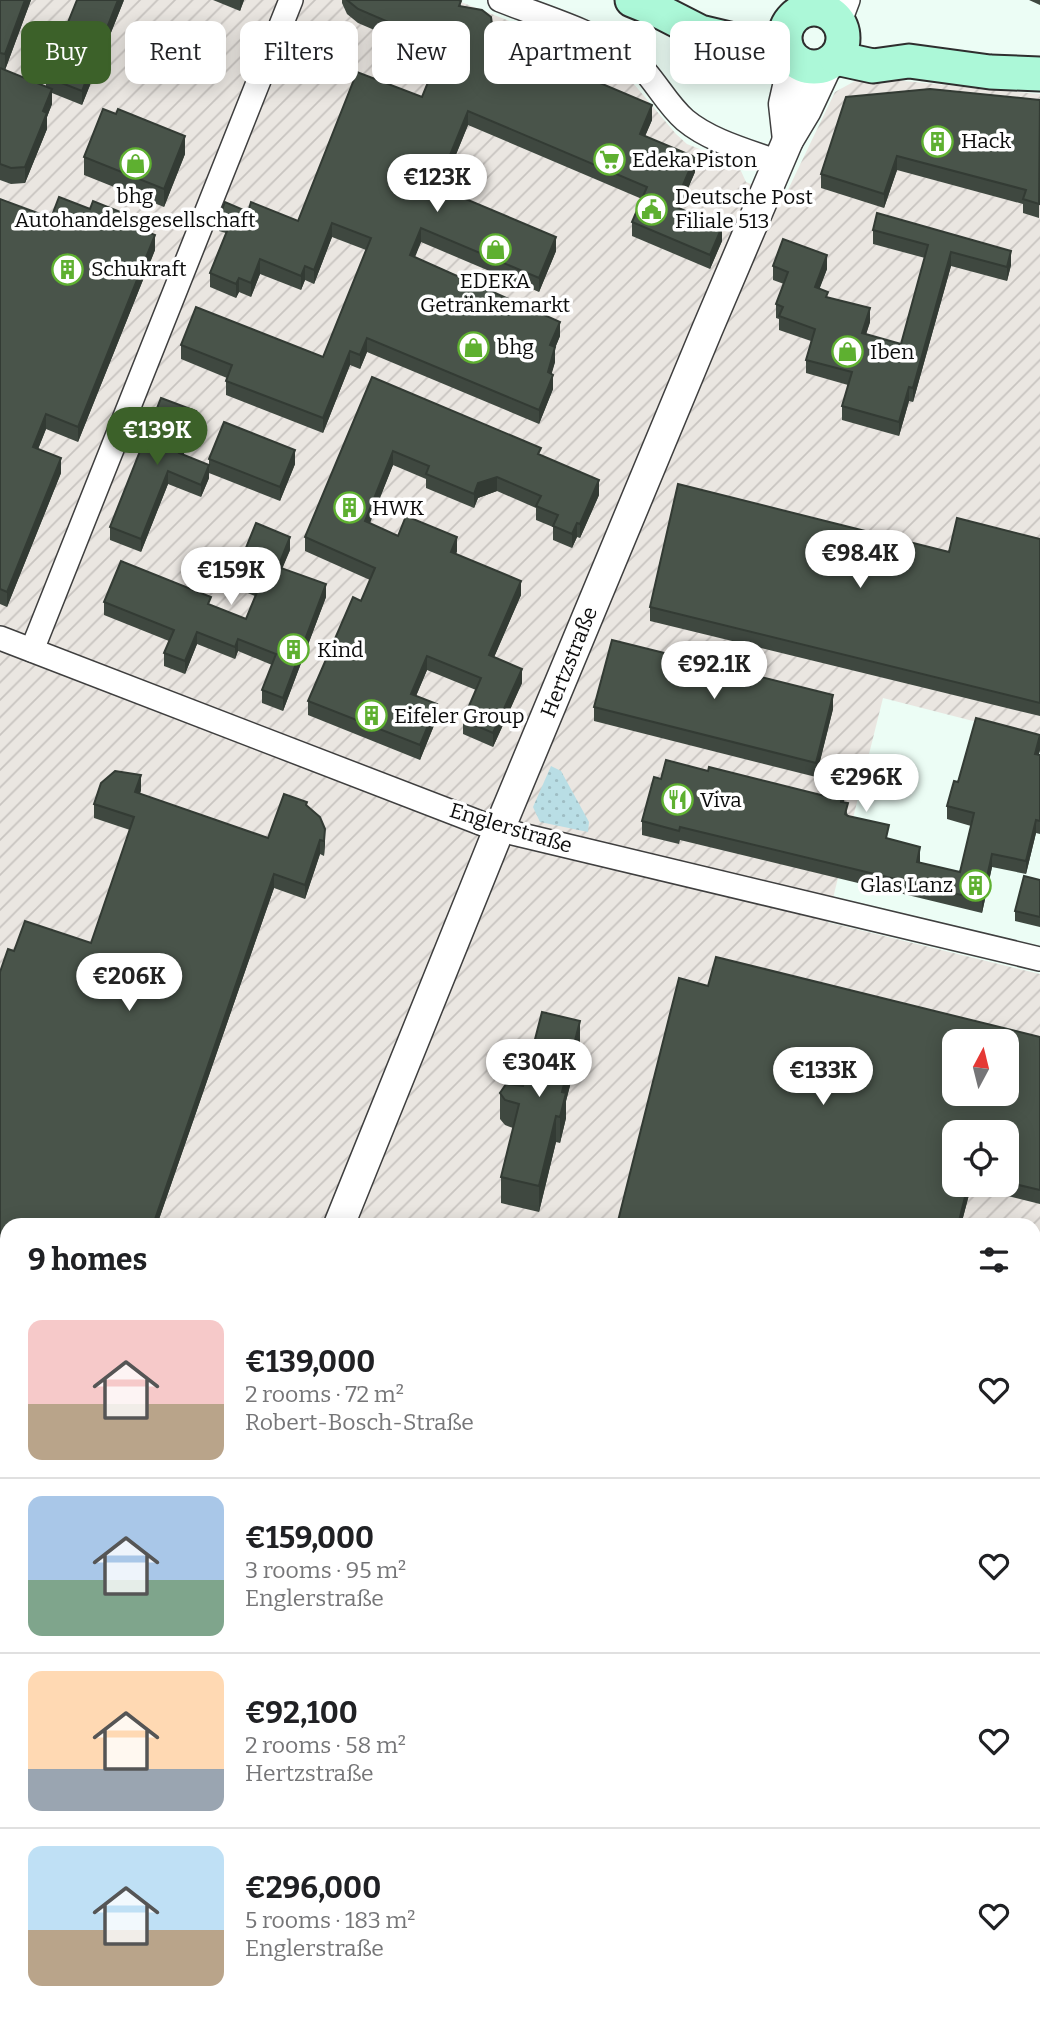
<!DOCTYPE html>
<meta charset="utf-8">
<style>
:root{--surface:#fff;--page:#f6f6f6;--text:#202124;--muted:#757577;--line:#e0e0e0;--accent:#3c6129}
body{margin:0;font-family:Bitter,serif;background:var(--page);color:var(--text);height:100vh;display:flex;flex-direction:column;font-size:26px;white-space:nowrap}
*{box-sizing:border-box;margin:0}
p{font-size:23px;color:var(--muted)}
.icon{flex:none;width:38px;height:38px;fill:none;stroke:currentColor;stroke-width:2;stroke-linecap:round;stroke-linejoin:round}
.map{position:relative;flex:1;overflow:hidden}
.side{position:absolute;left:0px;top:1218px;width:1041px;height:800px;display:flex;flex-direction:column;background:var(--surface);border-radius:21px 21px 0 0;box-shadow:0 4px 18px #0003}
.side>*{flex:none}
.guide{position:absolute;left:21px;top:21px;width:999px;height:63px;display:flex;gap:14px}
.needle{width:46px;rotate:7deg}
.controls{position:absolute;left:942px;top:1029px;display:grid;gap:14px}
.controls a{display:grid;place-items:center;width:77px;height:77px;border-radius:14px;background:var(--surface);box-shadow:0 4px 18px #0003;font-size:35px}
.price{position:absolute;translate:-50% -60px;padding:0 16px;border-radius:24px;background:#fff;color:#222;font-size:23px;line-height:46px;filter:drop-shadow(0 2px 4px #0008)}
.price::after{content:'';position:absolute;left:50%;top:42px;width:21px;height:16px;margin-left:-10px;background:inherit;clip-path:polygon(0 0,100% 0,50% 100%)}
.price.current{background:var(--accent);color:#fff}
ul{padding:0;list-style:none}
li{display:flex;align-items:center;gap:21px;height:175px;padding:0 28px}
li+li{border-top:2px solid var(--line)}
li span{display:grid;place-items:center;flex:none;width:196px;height:140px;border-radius:14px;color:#555}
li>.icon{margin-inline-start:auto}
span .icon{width:84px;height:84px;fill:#fffc;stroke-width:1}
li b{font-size:30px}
h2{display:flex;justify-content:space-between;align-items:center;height:84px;padding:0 28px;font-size:30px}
.pill{padding:0 24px;border-radius:14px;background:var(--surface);box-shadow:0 4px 18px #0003;font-size:24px;line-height:63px}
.pill.current{background:var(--accent);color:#fff}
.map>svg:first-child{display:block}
.industrial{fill:url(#industrial-furrows);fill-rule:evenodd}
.grass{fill:url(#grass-dots)}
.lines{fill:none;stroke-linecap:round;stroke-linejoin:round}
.minor-casing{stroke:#3f3f3f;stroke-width:26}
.tertiary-casing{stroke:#3f3f3f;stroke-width:33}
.secondary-casing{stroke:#2e2e2e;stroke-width:37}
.minor{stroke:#fff;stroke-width:23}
.tertiary{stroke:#fff;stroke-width:30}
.secondary{stroke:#acf8d8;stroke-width:33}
.wall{fill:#3f4840;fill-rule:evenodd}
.shaded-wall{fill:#333b34}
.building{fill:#49544a;stroke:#333b34;stroke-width:2;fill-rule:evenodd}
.labels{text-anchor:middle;stroke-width:7;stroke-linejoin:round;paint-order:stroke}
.poi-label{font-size:21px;fill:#0c0c0c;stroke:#fff;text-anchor:start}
.street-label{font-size:21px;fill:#0c0c0c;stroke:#fff}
</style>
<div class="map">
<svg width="1040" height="2017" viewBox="0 0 1040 2017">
<defs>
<pattern id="industrial-furrows" width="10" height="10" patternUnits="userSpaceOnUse" patternTransform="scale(1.75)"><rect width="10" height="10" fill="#eae6e1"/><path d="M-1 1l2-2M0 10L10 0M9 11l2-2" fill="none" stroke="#c8c4c0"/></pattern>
<pattern id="grass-dots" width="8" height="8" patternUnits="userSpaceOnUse" patternTransform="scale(1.75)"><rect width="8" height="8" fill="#b9dee5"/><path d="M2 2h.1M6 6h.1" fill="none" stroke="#9ebdc3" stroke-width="1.8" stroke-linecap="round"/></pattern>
</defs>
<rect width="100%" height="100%" fill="#ecfdf5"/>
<path class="industrial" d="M0,0H456L593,54L611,64L628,77L676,134L687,144L732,162L741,171L746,182L784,198L835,92L855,81L873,78L1040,94V738L883,698L827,922L1040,974V2017H0ZM954,1041H1006V1094H954ZM954,1132H1006V1185H954ZM7,1225H1034V2011H7Z"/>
<g class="grass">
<path d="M551,766L561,771L589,822L588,832L540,822L533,807Z"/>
<path d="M1034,1473L1040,1475V1607L1034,1606Z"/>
</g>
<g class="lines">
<defs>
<g id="minor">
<path d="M500,0C543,17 590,30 628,56C652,72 663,101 685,120C710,141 748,151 778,162"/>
<path d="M815,9L821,0"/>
<path d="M839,24L848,0"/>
<path d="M0,638L483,824L513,833L1040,959"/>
<path d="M32,650L291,0"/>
<path d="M0,1471L7,1474"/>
<path d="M1034,1828L1040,1829"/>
</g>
<g id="tertiary">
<path d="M788,140L784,104L794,60"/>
<path d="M339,1225L500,827L707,330L788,140L806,110L828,63"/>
<path d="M107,2017L109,2011"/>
</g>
<g id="secondary">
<path d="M632,0L659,11L700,32L788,53"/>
<circle cx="814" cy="38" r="29"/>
<path d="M836,58L873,66L909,61L990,72L1040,74"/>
</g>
</defs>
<use href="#minor" class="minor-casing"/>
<use href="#tertiary" class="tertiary-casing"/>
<use href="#secondary" class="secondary-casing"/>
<use href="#minor" class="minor"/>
<use href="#tertiary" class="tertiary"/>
<use href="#secondary" class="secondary"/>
</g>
<g class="wall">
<path d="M0,0H31L5,70L46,86V77L124,0L82,105L52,93V104L47,117V129L25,183L11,184L0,180Z"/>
<path d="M213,0H244L240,11Z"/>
<path d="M342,0H459L461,6L494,38L652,120L645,136L695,172L679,209L722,241L710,269L632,236V222L642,199L468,125L442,189L556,251L539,292L421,242L414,258L560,336L555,348V362L551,374L553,389L539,424L367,352L360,369L350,365L323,433L226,395V381L227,378L181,359V345L323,357L366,250L332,237L314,284L305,280L301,290L260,274L251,297L239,292L236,298L210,287V273L226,233L219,231V217L248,212L298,221L422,97L428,83L407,44L358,23L347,14L342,3Z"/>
<path d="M1029,0H1040V5Z"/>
<path d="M1040,100L1039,218L1023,213V204L897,170L884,208L821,188V174Z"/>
<path d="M185,154L164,207L84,175V157Z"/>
<path d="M0,199L51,218L123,222L155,250L78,442L46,429L38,449L61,473L7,607L0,604Z"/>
<path d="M873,230L1011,265L1007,281L951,266L913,402L909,401L899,436L842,420V406L848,385L806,373V360L811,341L779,330V319L776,318V304L784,284L773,280V266L827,269L819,289L828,297L870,322L866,334L901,344L925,258L873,244Z"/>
<path d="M372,377L541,455L599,495L580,538L577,537L572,548L553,540V527L536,520V508L497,491L478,498L474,508L426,488V479L393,465L369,524L398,536L457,551L456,554L521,595L494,657L522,683L493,747L463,734V720L476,690L427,670L416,696L437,718L420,760L308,715V701L361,601L370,580L305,551V537Z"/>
<path d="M196,424L183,455L209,478L201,497L168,484L141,552L110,540V527Z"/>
<path d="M209,459L295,464L280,501L209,473Z"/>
<path d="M1040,539V716L650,621V607L949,552Z"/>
<path d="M290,550L282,568L326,597L283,711L262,703V690L272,665L238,651L235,659L197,644L185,674L164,666V653L169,641L104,615V602L211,605L246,619L255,596L235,588V575Z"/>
<path d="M594,707L833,709L816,777L594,721Z"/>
<path d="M1040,735V750L1039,754L1040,755V834L1036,833L1026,874L992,867L982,913L680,840L679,844L642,835V821L661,779L708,771L825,796L846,789L844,802L848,816L889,839L920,860V863L960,872L971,826L947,819V806L958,782Z"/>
<path d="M882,767L878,785L862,781V776Z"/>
<path d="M141,790L140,794L268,838L307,806L325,843L324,856L320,854L305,899L274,888L157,1225H7V1341L0,1339V972L14,951L91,943L130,830L94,818V804Z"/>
<path d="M1040,880V927L1015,921V911Z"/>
<path d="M716,957L1040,1037V1204L971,1187L961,1225H617L679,978L708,986ZM954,1041H1006V1094H954ZM954,1132H1006V1185H954Z"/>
<path d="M580,1047L566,1101V1118L560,1143L556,1142L539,1212L501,1203V1177L513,1128L505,1125L500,1119V1093L523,1086Z"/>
<path d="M273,2011H376L373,2017H291Z"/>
<path d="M665,2011H860L858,2017H683Z"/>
</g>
<g class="shaded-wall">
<path d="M25,0H31L5,70V54Z"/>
<path d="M118,0H124L82,105V91Z"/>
<path d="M240,0H244L240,11Z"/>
<path d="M52,89V104L47,117V129L25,183V167L43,111Z"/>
<path d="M652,105V120L640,148V134Z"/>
<path d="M468,111V125L437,201V187Z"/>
<path d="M185,136V154L164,207V189Z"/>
<path d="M897,156V170L884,208V194Z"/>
<path d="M695,157V172L674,221V206Z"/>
<path d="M332,223V237L314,284V270Z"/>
<path d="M722,227V241L710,269V255Z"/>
<path d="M421,228V242L410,270V255Z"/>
<path d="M155,235V250L78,442V427Z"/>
<path d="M556,237V251L539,292V278Z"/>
<path d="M1011,251V265L1007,281V267Z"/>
<path d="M951,252V266L913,402V388Z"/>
<path d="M827,255V269L815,301V287Z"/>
<path d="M260,259V274L251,297V283Z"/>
<path d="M305,266V280L301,290V276Z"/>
<path d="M239,278V292L236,298V284Z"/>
<path d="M870,308V322L862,347V333Z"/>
<path d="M560,322V336L555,348V362L548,387L550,345Z"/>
<path d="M367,338V352L360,369V355Z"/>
<path d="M350,351V365L323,433V418Z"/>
<path d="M553,375V389L539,424V410Z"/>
<path d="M909,387V401L899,436V422Z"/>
<path d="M196,411V424L179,466V453Z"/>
<path d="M46,414V429L33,462V447Z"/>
<path d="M295,450V464L280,501V487Z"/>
<path d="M393,451V465L365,536V521Z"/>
<path d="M61,458V473L7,607V592Z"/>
<path d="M209,465V478L201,497V485Z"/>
<path d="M168,471V484L141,552V539Z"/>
<path d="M497,477V491L478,498L474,508V494L478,483Z"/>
<path d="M599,480V495L580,538V524Z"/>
<path d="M577,523V537L572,548V534Z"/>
<path d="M290,537V550L278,579V567Z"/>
<path d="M457,537V551L451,566V552Z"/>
<path d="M521,581V595L489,669V655Z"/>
<path d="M326,584V597L283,711V698Z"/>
<path d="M197,632V644L185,674V661Z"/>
<path d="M238,639V651L235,659V647Z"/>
<path d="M427,656V670L411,708V694Z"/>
<path d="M522,669V683L493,747V733Z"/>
<path d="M833,695V709L816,777V763Z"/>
<path d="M437,704V718L420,760V745Z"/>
<path d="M1040,736V750L1035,767V754Z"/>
<path d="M141,775V790L135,806V792Z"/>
<path d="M846,776V789L841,815V802Z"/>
<path d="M1036,820V833L1026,874V861Z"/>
<path d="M325,829V843L324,856V841Z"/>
<path d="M320,840V854L305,899V885Z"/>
<path d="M920,847V860L917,875V862Z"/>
<path d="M992,854V867L982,913V900Z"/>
<path d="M274,874V888L157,1225H153Z"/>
<path d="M580,1021V1047L566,1101V1118L560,1143V1117L562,1092Z"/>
<path d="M556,1116V1142L539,1212V1186Z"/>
<path d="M968,1185H971V1187L961,1225H958Z"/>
<path d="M7,1824V1843L0,1863V1844Z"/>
<path d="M371,2011H376L373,2017H368Z"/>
<path d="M855,2011H860L858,2017H853Z"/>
</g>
<g class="building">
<path d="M0,0H25L5,54L0,53Z"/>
<path d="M77,0H118L82,91L46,77Z"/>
<path d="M347,0H459L461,1L459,6L482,10L491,17L494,38L652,105L640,134L695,157L674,206L722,227L710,255L632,222L647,187L468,111L437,187L556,237L539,278L421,228L410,255L560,322L550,345L555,347L548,372L553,375L539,410L367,338L360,355L350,351L323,418L226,381L232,365L181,345L196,307L323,357L371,238L332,223L314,270L305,266L301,276L260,259L251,283L239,278L236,284L210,273L231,221L219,217L225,202L248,212L251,202L298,221L357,72L422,97L431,75L407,30L358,9Z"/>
<path d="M0,68L52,89L43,111L47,113L25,167L11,168L0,164Z"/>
<path d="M930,89L1040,100L1039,204L1023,199L1026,190L897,156L884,194L821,174L846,97Z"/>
<path d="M103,109L116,114L118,109L185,136L164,189L84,157Z"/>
<path d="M59,197L90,209L93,201L123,213L120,221L155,235L78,427L46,414L33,447L61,458L7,592L0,589V199L51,218Z"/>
<path d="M877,213L1011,251L1007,267L951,252L913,388L909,387L899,422L842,406L852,372L806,360L815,329L779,316L783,307L776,304L788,272L773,266L783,239L827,255L815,287L828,292L826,297L870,308L862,333L901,344L928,245L873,230Z"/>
<path d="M372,377L541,448L538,454L599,480L580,524L577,523L572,534L553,526L558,515L536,506L541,496L497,477L478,483L474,494L426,474L429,466L393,451L365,521L398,536L406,516L457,537L451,552L521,581L489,655L522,669L493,733L463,720L481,678L427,656L411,694L437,704L420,745L308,701L353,597L361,601L375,568L305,537Z"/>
<path d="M161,398L196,411L179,453L209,465L201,485L168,471L141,539L110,527Z"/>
<path d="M224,422L295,450L280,487L209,459Z"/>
<path d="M678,484L949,552L957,518L1040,539V703L650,607Z"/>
<path d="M256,523L290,537L278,567L326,584L283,698L262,690L276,654L238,639L235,647L197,632L185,661L164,653L174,630L104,602L121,561L211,597L208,604L246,619L260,585L235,575Z"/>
<path d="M612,640L833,695L816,763L594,707Z"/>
<path d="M976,718L1040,735L1035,754L1040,755V821L1036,820L1026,861L992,854L982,900L680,827L679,831L642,821L654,777L661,779L666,760L708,771L709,767L825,796L831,773L846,776L841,802L848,803L845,814L848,816L889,825L886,838L920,847L917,862L960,872L974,813L947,806L954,781L958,782Z"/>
<path d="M866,759L882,763L878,780L862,776Z"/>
<path d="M115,771L141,775L135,792L268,838L284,794L307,802L306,805L320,817L325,829L324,841L320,840L305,885L274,874L153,1225H7V1327L0,1325V972L8,949L14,951L25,921L91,943L134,817L94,804L101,783Z"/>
<path d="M1024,876L1040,880V917L1015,911Z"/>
<path d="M716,957L1040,1037V1190L1006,1182V1132H954V1185H968L958,1225H617L679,978L708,986ZM954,1041H1006V1094H954Z"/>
<path d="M542,1012L580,1021L562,1092L566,1093L560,1117L556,1116L539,1186L501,1177L519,1104L505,1100L500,1093L506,1084L523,1086Z"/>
<path d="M0,1553L7,1555V1824L0,1844Z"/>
<path d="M1034,1978L1040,1980V2017H1003L1005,2011H1034Z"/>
<path d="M313,2011H371L368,2017H331Z"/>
<path d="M705,2011H855L853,2017H724Z"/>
</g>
<defs>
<symbol id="building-ring" viewBox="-11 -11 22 22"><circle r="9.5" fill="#fff" stroke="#5eb030" stroke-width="1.5"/><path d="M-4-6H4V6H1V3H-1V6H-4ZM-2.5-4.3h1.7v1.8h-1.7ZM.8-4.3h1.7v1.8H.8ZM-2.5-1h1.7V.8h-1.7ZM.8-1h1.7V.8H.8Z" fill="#5eb030"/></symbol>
<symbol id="supermarket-ring" viewBox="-11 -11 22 22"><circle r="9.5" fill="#fff" stroke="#5eb030" stroke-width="1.5"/><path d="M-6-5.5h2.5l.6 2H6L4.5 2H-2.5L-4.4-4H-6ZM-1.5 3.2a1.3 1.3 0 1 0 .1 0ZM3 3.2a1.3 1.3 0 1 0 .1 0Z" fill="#5eb030"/></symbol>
<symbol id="shop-ring" viewBox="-11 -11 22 22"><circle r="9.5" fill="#fff" stroke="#5eb030" stroke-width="1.5"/><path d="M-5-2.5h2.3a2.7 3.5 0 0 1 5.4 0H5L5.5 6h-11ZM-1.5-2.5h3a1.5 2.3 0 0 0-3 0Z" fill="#5eb030"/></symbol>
<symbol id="civic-ring" viewBox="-11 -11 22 22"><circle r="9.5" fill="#fff" stroke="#5eb030" stroke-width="1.5"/><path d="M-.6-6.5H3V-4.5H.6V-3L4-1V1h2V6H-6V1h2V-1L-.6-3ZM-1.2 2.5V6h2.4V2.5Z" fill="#5eb030"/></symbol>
<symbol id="restaurant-ring" viewBox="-11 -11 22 22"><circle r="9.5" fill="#fff" stroke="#5eb030" stroke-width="1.5"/><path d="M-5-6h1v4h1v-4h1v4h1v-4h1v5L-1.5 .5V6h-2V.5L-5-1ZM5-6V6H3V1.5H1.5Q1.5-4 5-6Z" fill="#5eb030"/></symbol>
</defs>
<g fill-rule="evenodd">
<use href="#building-ring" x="920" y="124" width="35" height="35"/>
<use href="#supermarket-ring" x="592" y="142" width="35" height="35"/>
<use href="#shop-ring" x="118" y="146" width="35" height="35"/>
<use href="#civic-ring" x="634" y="192" width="35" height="35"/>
<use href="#shop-ring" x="478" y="232" width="35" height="35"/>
<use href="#building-ring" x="50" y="252" width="35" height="35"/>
<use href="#shop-ring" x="456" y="330" width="35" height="35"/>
<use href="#shop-ring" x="830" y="334" width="35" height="35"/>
<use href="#building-ring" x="332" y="490" width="35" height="35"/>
<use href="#building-ring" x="276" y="632" width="35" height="35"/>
<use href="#building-ring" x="354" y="698" width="35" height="35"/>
<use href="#restaurant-ring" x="660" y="782" width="35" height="35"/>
<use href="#building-ring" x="958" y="868" width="35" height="35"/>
</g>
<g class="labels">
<g class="poi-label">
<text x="961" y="148">Hack</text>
<text x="632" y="167">Edeka Piston</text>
<text x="135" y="203" text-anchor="middle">bhg<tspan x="135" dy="24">Autohandelsgesellschaft</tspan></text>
<text x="675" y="204">Deutsche Post<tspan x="675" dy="24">Filiale 513</tspan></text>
<text x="91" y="276">Schukraft</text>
<text x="495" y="288" text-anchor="middle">EDEKA<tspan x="495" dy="24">Getränkemarkt</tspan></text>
<text x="497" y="354">bhg</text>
<text x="870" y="359">Iben</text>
<text x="372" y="515">HWK</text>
<text x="317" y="657">Kind</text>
<text x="394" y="723">Eifeler Group</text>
<text x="700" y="807">Viva</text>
<text x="953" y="892" text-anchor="end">Glas Lanz</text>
</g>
<g class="street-label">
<text transform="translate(569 662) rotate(-68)" y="7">Hertzstraße</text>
<text transform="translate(511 828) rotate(17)" y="7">Englerstraße</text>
</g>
</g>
</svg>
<div class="controls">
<a><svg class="needle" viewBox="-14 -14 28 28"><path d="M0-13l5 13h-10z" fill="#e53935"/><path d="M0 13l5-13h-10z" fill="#757577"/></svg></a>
<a><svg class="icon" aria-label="locate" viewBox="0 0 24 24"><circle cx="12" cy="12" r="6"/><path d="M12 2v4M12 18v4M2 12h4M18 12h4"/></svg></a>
</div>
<b class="price" style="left:437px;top:214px">€123K</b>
<b class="price current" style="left:157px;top:467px">€139K</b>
<b class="price" style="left:860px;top:590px">€98.4K</b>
<b class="price" style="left:231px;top:607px">€159K</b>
<b class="price" style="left:714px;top:701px">€92.1K</b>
<b class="price" style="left:866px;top:814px">€296K</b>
<b class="price" style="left:129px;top:1013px">€206K</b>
<b class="price" style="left:539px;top:1099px">€304K</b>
<b class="price" style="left:823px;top:1107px">€133K</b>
<div class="guide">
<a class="pill current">Buy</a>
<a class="pill">Rent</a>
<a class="pill">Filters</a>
<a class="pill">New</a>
<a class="pill">Apartment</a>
<a class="pill">House</a>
</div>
<section class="side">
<h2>9 homes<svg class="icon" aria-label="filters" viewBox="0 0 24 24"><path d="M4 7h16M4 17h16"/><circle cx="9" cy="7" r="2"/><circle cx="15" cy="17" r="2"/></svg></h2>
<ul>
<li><span style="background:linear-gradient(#f6c9c9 60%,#b9a48a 0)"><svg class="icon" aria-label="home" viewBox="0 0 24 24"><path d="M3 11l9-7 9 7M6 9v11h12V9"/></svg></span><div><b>€139,000</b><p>2 rooms · 72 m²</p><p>Robert-Bosch-Straße</p></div><svg class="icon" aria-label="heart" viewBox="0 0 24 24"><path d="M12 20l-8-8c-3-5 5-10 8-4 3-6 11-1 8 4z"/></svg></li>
<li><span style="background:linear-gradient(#a9c7e8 60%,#7fa58c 0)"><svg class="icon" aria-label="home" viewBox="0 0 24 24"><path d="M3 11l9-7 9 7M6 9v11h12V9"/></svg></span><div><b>€159,000</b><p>3 rooms · 95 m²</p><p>Englerstraße</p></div><svg class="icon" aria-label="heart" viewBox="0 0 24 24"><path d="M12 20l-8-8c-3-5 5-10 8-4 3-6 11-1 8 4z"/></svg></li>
<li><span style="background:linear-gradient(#ffd9b3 70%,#9aa5b1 0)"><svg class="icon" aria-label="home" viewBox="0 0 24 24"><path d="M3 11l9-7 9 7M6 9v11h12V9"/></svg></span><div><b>€92,100</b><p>2 rooms · 58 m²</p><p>Hertzstraße</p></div><svg class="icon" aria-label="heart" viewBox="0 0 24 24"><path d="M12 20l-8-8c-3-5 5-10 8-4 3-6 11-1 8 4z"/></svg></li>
<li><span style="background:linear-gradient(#bfe0f5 60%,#b9a48a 0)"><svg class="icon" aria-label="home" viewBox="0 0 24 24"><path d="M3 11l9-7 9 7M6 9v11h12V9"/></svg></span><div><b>€296,000</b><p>5 rooms · 183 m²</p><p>Englerstraße</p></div><svg class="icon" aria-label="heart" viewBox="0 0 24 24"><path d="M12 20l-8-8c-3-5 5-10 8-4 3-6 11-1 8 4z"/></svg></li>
</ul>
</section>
</div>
